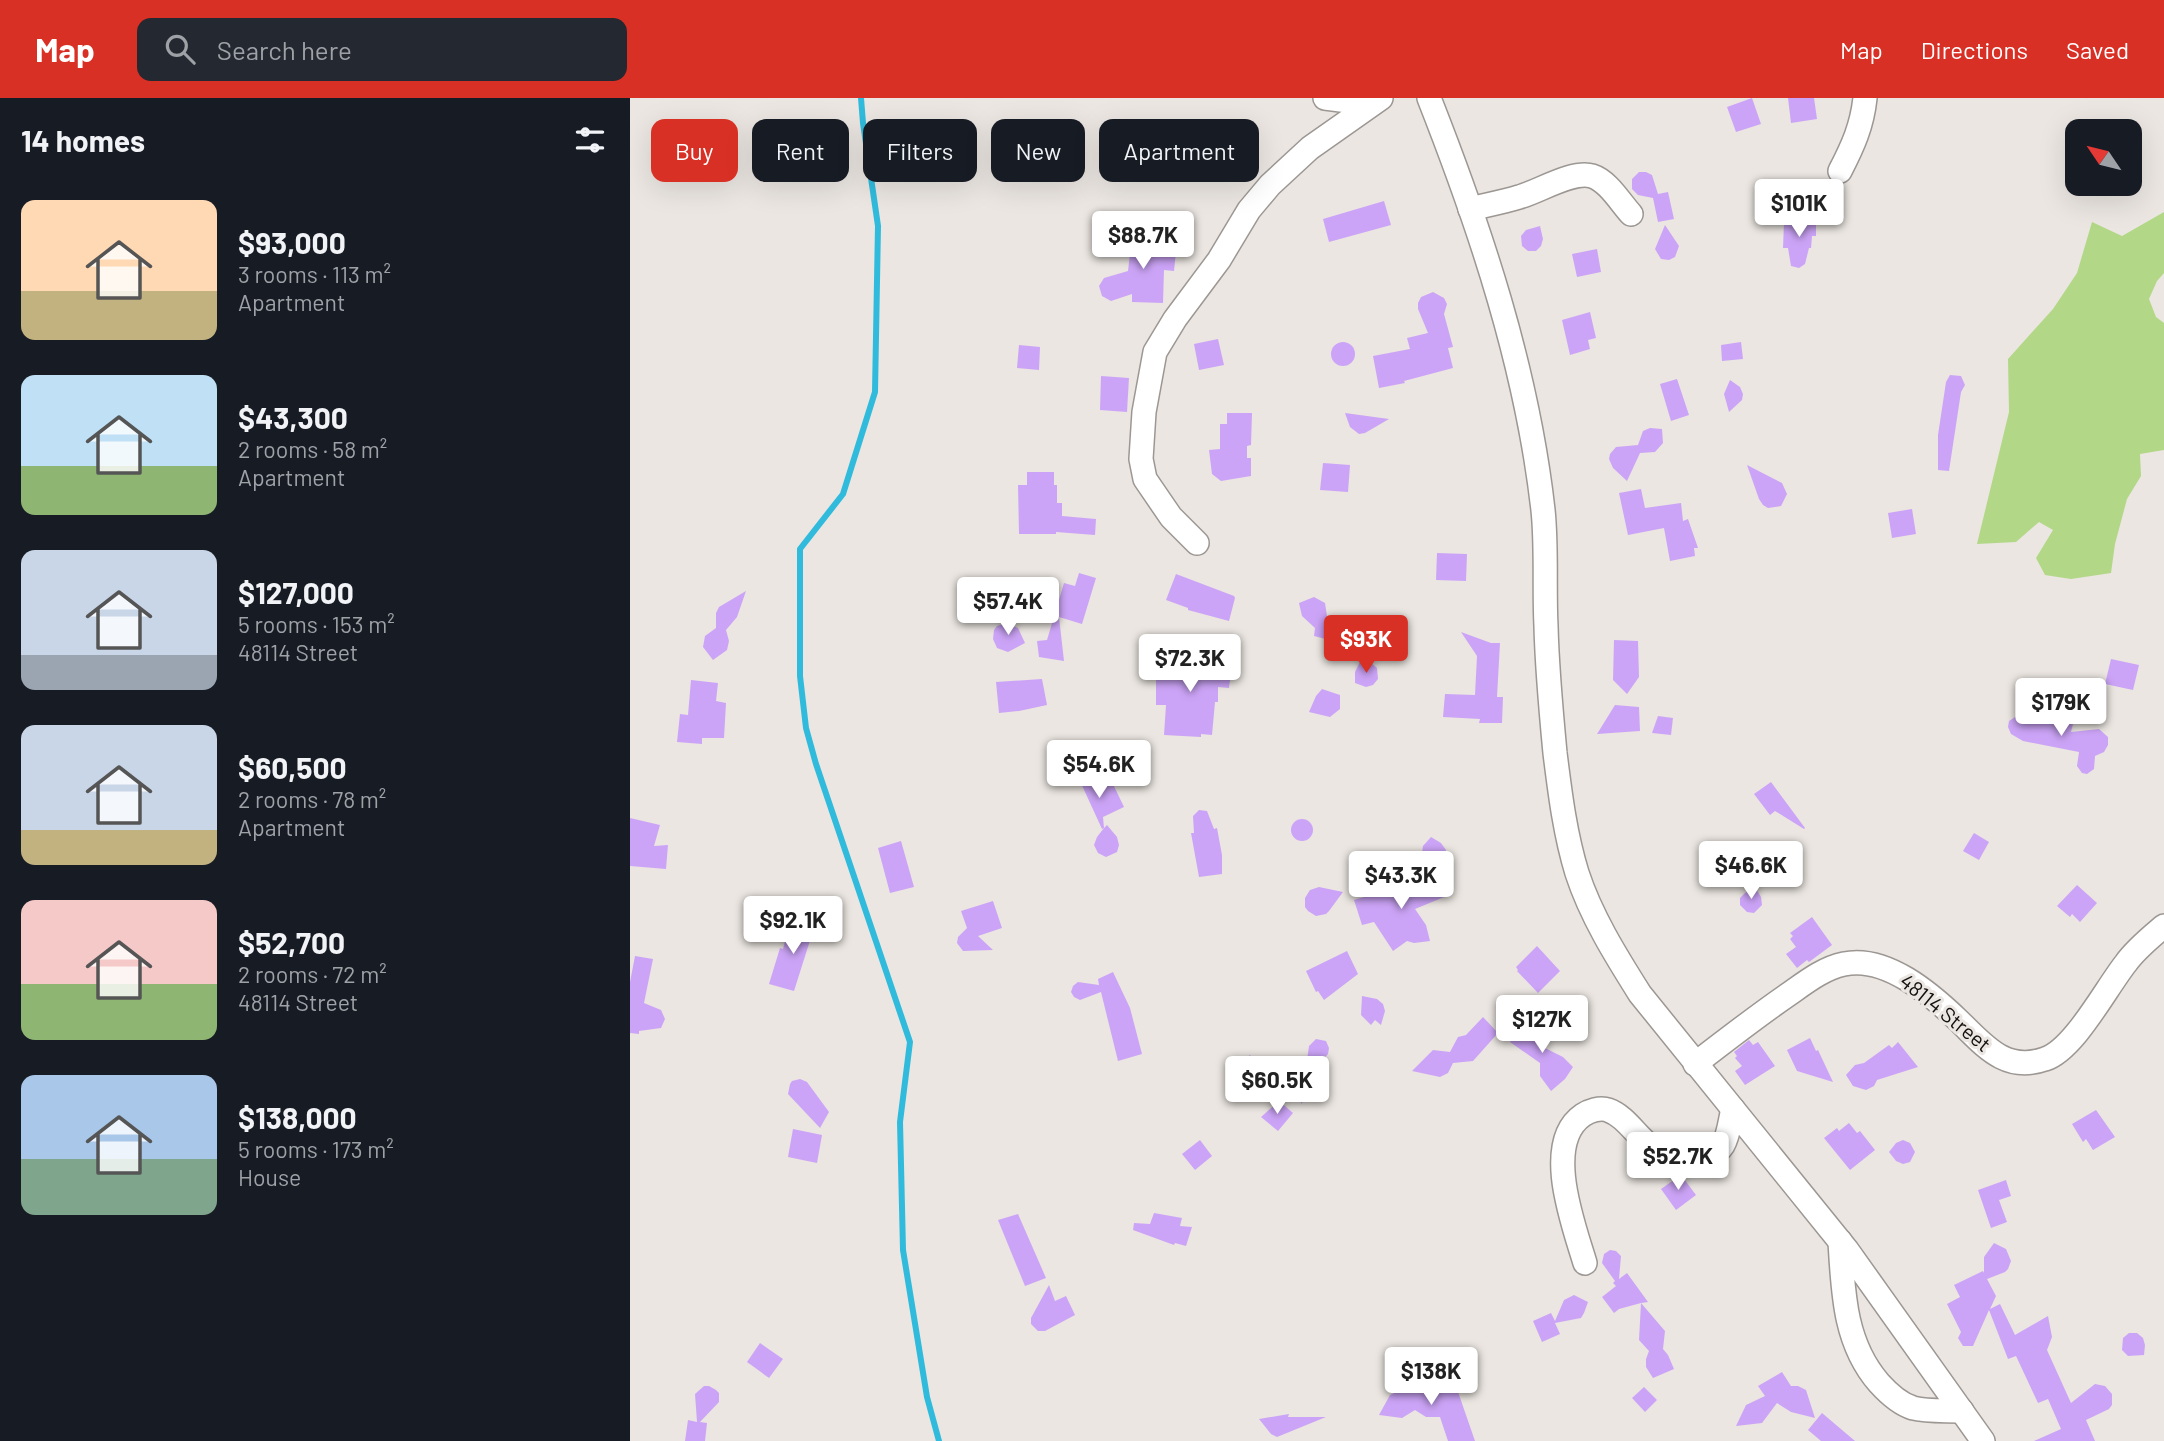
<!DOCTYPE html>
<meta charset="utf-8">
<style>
:root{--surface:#171b24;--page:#242831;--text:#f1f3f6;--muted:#9ea1a6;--accent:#d93025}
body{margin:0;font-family:Barlow,sans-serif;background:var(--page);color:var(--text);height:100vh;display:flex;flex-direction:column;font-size:26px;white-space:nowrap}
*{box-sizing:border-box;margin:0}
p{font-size:23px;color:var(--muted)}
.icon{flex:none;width:38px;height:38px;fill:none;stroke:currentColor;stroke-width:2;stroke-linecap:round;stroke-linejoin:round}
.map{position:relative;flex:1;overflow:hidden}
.details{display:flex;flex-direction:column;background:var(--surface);width:630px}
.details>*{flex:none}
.top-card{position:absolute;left:21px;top:21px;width:665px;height:63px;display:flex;gap:14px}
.needle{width:46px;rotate:305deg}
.buttons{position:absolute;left:1435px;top:21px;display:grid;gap:14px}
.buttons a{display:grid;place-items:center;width:77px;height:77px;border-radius:14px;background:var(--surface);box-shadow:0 7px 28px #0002;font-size:35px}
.price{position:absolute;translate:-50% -60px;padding:0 16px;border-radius:7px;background:#fff;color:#222;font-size:23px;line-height:46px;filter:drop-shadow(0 2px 4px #0008)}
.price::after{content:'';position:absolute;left:50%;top:42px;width:21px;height:16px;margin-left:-10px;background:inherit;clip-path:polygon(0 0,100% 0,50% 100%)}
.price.selected{background:var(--accent);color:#fff}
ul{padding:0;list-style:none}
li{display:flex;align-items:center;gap:21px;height:175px;padding:0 21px}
li span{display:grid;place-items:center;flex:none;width:196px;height:140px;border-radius:14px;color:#555}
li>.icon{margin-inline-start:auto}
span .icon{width:84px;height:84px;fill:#fffc;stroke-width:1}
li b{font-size:30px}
h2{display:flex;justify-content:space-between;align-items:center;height:84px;padding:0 21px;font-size:30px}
.pill{padding:0 24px;border-radius:14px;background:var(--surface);box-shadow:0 7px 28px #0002;font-size:24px;line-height:63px}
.pill.selected{background:var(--accent);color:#fff}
header{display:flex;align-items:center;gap:42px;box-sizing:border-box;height:98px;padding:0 35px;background:var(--accent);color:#fff}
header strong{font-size:33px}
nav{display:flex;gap:38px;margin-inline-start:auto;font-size:24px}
.search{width:490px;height:63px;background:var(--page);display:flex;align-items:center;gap:18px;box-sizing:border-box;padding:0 24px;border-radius:14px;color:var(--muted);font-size:26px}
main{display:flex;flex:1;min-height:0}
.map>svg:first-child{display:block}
.green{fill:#b2d887}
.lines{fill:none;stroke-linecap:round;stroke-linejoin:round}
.stream{stroke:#30bbdd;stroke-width:6}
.building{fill:#cca4f7}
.minor-casing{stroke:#9c9793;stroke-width:26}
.minor{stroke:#fff;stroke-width:23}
.labels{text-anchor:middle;stroke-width:6;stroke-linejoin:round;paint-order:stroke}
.street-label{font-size:21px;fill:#131210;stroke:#ebe6e1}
</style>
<header>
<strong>Map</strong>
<div class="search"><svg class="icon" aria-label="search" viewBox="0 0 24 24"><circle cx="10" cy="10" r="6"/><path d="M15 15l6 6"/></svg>Search here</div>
<nav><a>Map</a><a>Directions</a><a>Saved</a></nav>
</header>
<main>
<section class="details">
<h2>14 homes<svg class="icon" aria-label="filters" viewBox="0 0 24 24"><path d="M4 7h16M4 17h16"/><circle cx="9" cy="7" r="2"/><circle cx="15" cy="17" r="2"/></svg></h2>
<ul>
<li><span style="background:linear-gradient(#ffd9b3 65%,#c2b280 0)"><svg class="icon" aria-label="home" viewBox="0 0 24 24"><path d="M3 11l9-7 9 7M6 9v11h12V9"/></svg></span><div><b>$93,000</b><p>3 rooms · 113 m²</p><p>Apartment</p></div></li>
<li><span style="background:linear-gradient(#bfe0f5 65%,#8fb573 0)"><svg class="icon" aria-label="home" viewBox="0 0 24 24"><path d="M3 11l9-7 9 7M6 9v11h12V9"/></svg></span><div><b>$43,300</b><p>2 rooms · 58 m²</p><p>Apartment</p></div></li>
<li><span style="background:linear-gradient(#c9d6e8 75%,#9aa5b1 0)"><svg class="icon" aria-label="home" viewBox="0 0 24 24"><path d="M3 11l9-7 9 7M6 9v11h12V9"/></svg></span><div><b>$127,000</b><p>5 rooms · 153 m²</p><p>48114 Street</p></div></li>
<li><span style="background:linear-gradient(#c9d6e8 75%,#c2b280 0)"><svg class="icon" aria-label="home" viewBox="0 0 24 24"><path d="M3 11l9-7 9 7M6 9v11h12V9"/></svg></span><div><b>$60,500</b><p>2 rooms · 78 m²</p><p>Apartment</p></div></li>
<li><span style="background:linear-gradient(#f6c9c9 60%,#8fb573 0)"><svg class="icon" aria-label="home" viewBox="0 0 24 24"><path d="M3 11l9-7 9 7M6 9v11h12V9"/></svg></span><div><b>$52,700</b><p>2 rooms · 72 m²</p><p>48114 Street</p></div></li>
<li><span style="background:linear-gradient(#a9c7e8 60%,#7fa58c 0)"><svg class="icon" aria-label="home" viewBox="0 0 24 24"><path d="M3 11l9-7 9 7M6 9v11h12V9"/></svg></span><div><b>$138,000</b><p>5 rooms · 173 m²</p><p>House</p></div></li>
</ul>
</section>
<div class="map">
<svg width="1534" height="1343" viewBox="0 0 1534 1343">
<rect width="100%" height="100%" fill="#ebe6e1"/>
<path class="green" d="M1534,114V175L1527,183L1519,201L1526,219L1534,225V352L1510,356L1511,378L1497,401L1485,446L1481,475L1441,481L1415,477L1406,460L1423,432L1409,424L1386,444L1347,446L1379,314L1378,261L1423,211L1447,175L1462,124L1492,138Z"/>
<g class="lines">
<path class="stream" d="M231,0L233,25L248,128L245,294L213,396L170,451V578L176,630L186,666L280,944L270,1024L273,1152L297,1299L309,1343"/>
</g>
<g class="building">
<path d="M1122,0L1131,26L1106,34L1097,9Z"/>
<path d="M1158,0H1184L1187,21L1161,25Z"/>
<path d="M1009,74H1016L1022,77L1028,96L1038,94L1044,121L1028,124L1023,100L1008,97L1002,91V81Z"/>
<path d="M754,103L761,127L699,144L693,121Z"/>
<path d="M1186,116V138H1182L1181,150H1179L1175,166L1169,170L1161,168L1158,150H1153L1154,125Z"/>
<path d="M1035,127L1049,148L1045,159L1039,162L1031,161L1025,151Z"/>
<path d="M910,128L913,141L911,148L906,153H898L892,148L891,138L896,132Z"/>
<path d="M517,135L537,137L536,142L547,144L544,173L534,172L533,205L502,204V196L481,203L472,198L469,188L474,180L498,173L502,139L517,140Z"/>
<path d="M967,151L971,174L947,179L942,156Z"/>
<path d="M803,194L814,200L817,206L814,216L823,249L818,250L823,270L774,283L775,285L749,290L743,258L780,251L777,240L798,235L788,211V205L791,199Z"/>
<path d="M960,214L966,240L958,242L960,251L940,257L932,222Z"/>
<path d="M588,241L594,267L569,272L564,246Z"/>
<path d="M1111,244L1113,261L1092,263L1091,247Z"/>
<circle cx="713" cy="256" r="12"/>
<path d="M389,247L410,249L409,272L387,270Z"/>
<path d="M1320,277L1331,278L1335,287L1331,294L1319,373L1308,372V337L1316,284Z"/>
<path d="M471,278L499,280L497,314L470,312Z"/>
<path d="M1047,281L1059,317L1041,323L1030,286Z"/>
<path d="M1100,282L1110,289L1113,296L1112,302L1099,314L1094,296Z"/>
<path d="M597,315H622L621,347L617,348V360H621V378L591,383L582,376L579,352L590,351V326H597Z"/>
<path d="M715,315L759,321L735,335L729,336L720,329Z"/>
<path d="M1020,330L1032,331L1033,345L1025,354L1010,355L997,383L983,370L979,361L980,356L986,349L1008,347L1013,333Z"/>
<path d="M693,365L720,367L718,394L690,392Z"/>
<path d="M1117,367L1152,385L1157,396L1151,408L1138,410L1133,407L1129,401Z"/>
<path d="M397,374H424V387H427V405H432V418L466,421L465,437L426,434V436H389L388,387H397Z"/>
<path d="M1011,391L1015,410L1051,405L1053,423L1058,421L1068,450H1064L1065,458L1040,463L1034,430L998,437L989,395Z"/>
<path d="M1282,411L1286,436L1262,440L1258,415Z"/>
<path d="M807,455L837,456L836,483L806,482Z"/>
<path d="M449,475L466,480L452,526L429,519L434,563L409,559L407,543L417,542L434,485L445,488Z"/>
<path d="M546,476L604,498L605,500L599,523L558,512V510L536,502Z"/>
<path d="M116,493L107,519L96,532L99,543L97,552L83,562L73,549L75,538L86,530V515L89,509Z"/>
<path d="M684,499L695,505L698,525L750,540L746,554L684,538L685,530L672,518L669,505Z"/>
<path d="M376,525L388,530L395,545L378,554L367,550L363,541L364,532L367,528Z"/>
<path d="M831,534L861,545H870L867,599H873L872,625H849L850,621L813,619L815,596L845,597L847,558Z"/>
<path d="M984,542L1008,543L1009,579L997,596L983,582Z"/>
<path d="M1481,561L1509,567L1503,592L1475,586Z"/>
<path d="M526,562H576L602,566L599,590L588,589V604H585L582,637L571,636V639L534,637L536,607H526Z"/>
<path d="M730,564L741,565L747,570L748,581L743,587L736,589L725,585V574Z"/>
<path d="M412,581L417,607L389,613L369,615L366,584Z"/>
<path d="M61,582L88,585L86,603L96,605L94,640H72V646L47,644L50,616L58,617Z"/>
<path d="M692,591L710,597V611L700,619L679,614L686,598Z"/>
<path d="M985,607L1009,609L1010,633L967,636Z"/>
<path d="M1388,617L1420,620L1443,626L1441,634L1469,631L1478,639V647L1474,654L1465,658L1464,671L1457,676L1452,675L1447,668L1449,654L1393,643L1381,636L1378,629L1379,623Z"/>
<path d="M1028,618L1043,620L1041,637L1022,635Z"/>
<path d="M468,657L471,686L481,682L494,709L473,719L474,730L477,727L487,739L489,747L487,754L476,759L468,755L464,747L467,739L474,730L472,731L439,659Z"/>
<path d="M1141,684L1175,730L1174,731L1145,713L1140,717L1124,696Z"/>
<path d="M569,712L577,713L584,731L587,730L592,757V776L569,779L561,735H564L563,718Z"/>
<path d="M0,720L30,727L24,748L38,747L36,771L0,768Z"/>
<circle cx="672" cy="732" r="11"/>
<path d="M1344,735L1359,744L1349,762L1333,753Z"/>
<path d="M801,739L811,745L816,752L814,760L802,774L792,755L793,748Z"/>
<path d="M271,743L284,789L260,795L248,750Z"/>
<path d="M810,776L819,797L785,811L796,827L800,843L784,845L777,843L763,853L744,824L732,827L724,802L758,792L765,788L778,790Z"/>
<path d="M1447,787L1467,805L1450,824L1442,816L1440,819L1427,808Z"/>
<path d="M689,789L713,794L699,813L696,816L686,818L678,813L675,809V800L680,792Z"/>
<path d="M1125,789L1131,799L1132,807L1124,815L1117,814L1110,807V800L1115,795Z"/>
<path d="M363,803L372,830L348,838L363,852L333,853L327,845L328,839L337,830L331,813Z"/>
<path d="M189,814L164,893L139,886L150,850L153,851L157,836Z"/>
<path d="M1182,819L1202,847L1179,864L1177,862L1167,870L1156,856L1166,849L1160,841L1163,838L1160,835Z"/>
<path d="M907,848L930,873L908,895L887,873L888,872L886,869Z"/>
<path d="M717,853L728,876L694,902L688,893L686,894L676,873Z"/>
<path d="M5,858L23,861L14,905L31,912L35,921L31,930L9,933V936L0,935V884Z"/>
<path d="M483,874L500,910L512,956L488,963L471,894L450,902L444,899L441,894L443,888L448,884L469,887L468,881Z"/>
<path d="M732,898L747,901L753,906L755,913L751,927L745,922L741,927L731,917Z"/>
<path d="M853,919L868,935L843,963L823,965L818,975L810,979L782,973L803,952L820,954L828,939L836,937Z"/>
<path d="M896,923L917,938L911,948L933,959L943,969L935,981L921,993L910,978V965L880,944Z"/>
<path d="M1180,940L1186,953L1188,952L1203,984L1167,973L1157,952Z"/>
<path d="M686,941L696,943L699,950L698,956L686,970L694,980L683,993L684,995H681L671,1006L673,994L611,992L619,986L605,968L620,957L632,974L650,958L674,984L679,948Z"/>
<path d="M1119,942L1123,947L1128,944L1145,968L1115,987L1105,973L1112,968L1105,960L1107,958L1104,954Z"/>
<path d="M1268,944L1288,969L1247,982L1244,988L1236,992L1223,988L1216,977L1225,967L1234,965L1259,947L1262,950Z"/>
<path d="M170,981L177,984L199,1014L190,1030L158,996L160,986L162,983Z"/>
<path d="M649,1003L663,1015L648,1033L631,1019Z"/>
<path d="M1466,1012L1485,1039L1463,1052L1456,1041L1453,1044L1442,1026Z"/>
<path d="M1219,1025L1227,1035L1230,1033L1245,1052L1220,1072L1194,1040L1207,1030L1209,1033Z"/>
<path d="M163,1031L192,1037L187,1065L158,1059Z"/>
<path d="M570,1042L582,1058L565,1072L552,1056Z"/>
<path d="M1273,1042L1280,1045L1285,1054L1280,1064L1273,1066L1266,1063L1259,1054L1266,1045Z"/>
<path d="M1051,1077L1066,1097L1046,1112L1031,1091Z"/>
<path d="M1376,1082L1381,1098L1369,1102L1377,1124L1361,1130L1348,1092Z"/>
<path d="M524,1115L552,1120L550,1128L562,1129L556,1148L545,1145L544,1147L503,1132L504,1125L520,1126Z"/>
<path d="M388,1116L416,1180L395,1188L368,1122Z"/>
<path d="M1364,1145L1376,1151L1381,1163L1378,1171L1375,1174L1357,1181L1366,1198L1360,1211L1370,1206L1385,1237L1418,1218L1422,1239L1417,1252L1441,1305L1465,1286L1475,1288L1482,1296V1307L1479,1311L1456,1322L1465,1343H1404L1431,1331L1418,1301L1408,1305L1386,1258L1378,1261L1359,1212L1343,1248H1333L1328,1240L1331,1234L1317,1206L1330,1199L1324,1187L1353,1173L1354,1175V1159Z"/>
<path d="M980,1152L986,1153L991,1158L989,1181L997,1175L1018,1204L1011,1205L1035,1233L1033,1251L1038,1257L1044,1271L1023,1280L1016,1269V1261L1019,1253L1009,1242L1011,1205L989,1211L984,1215L972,1199L986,1188L983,1185L985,1183L972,1165L974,1156Z"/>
<path d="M419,1187L425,1203L436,1198L445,1217L415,1233H408L401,1226V1220Z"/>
<path d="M944,1197L958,1204L954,1215L951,1220L925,1225L930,1236L912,1244L903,1223L921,1215L925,1223L934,1202Z"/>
<path d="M1499,1235H1507L1513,1240L1515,1247L1514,1257L1498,1258L1492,1252L1493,1240Z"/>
<path d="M130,1245L153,1261L139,1280L117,1264Z"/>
<path d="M1152,1274L1161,1288H1168L1176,1292L1185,1320L1161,1314L1147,1305L1132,1325L1106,1328L1116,1307L1135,1298L1128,1288Z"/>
<path d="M801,1280L810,1281V1295L827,1291L845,1343H818L810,1319H796L785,1312L772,1320L749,1317L760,1297L775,1290L773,1281Z"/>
<path d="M74,1288H79L86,1292L89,1295V1304L70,1324L77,1325L75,1343H55L58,1322L67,1324L65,1296Z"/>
<path d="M1014,1289L1027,1302L1015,1314L1002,1300Z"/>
<path d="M1192,1315L1225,1343H1191L1178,1332Z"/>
<path d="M659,1316L658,1319H696L647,1339L641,1336L629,1321Z"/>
</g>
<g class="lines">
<defs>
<g id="minor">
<path d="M695,0L742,6"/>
<path d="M799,0C851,132 897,270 913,412C917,450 914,490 916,528C917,571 921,613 925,655C930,695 935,736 947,775C961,818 986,858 1010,896L1217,1152L1353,1343"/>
<path d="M1210,73C1223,48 1232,28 1235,0"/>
<path d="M840,111C856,107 873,104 889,99C908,94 943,72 962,78C978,83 990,104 1001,116"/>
<path d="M567,445L541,419L515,381L511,361L514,314L525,254L545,221L589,162L619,112L640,87L680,50L751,0"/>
<path d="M1065,966C1096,942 1127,918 1159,896C1176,884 1194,870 1214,866C1256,857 1301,896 1329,923C1354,947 1375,975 1415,961C1444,952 1476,890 1496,865C1506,851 1521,839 1534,828"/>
<path d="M1210,1143C1213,1193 1214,1245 1249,1285C1258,1295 1270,1306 1283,1310C1298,1314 1317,1312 1332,1313"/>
<path d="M955,1165C944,1128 912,1045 953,1017C959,1013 970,1009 978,1012C995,1018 1005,1036 1019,1047C1037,1059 1079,1069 1093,1047C1099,1037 1100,1022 1103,1011"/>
</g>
</defs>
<use href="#minor" class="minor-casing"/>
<use href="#minor" class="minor"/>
</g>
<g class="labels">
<g class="street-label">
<text transform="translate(1315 915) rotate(39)" y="7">48114 Street</text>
</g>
</g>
</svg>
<div class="buttons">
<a><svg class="needle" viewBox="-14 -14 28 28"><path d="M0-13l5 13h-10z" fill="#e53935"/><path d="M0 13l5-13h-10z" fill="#9ea1a6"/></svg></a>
</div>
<b class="price" style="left:1169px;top:141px">$101K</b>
<b class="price" style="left:513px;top:173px">$88.7K</b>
<b class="price" style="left:378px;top:539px">$57.4K</b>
<b class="price selected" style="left:736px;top:577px">$93K</b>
<b class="price" style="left:560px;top:596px">$72.3K</b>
<b class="price" style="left:1431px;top:640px">$179K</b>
<b class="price" style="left:469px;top:702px">$54.6K</b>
<b class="price" style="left:1121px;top:803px">$46.6K</b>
<b class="price" style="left:771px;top:813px">$43.3K</b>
<b class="price" style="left:163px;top:858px">$92.1K</b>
<b class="price" style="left:912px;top:957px">$127K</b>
<b class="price" style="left:647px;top:1018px">$60.5K</b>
<b class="price" style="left:1048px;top:1094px">$52.7K</b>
<b class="price" style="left:801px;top:1309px">$138K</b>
<div class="top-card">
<a class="pill selected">Buy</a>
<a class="pill">Rent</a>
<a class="pill">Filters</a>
<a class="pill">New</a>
<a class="pill">Apartment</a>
</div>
</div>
</main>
